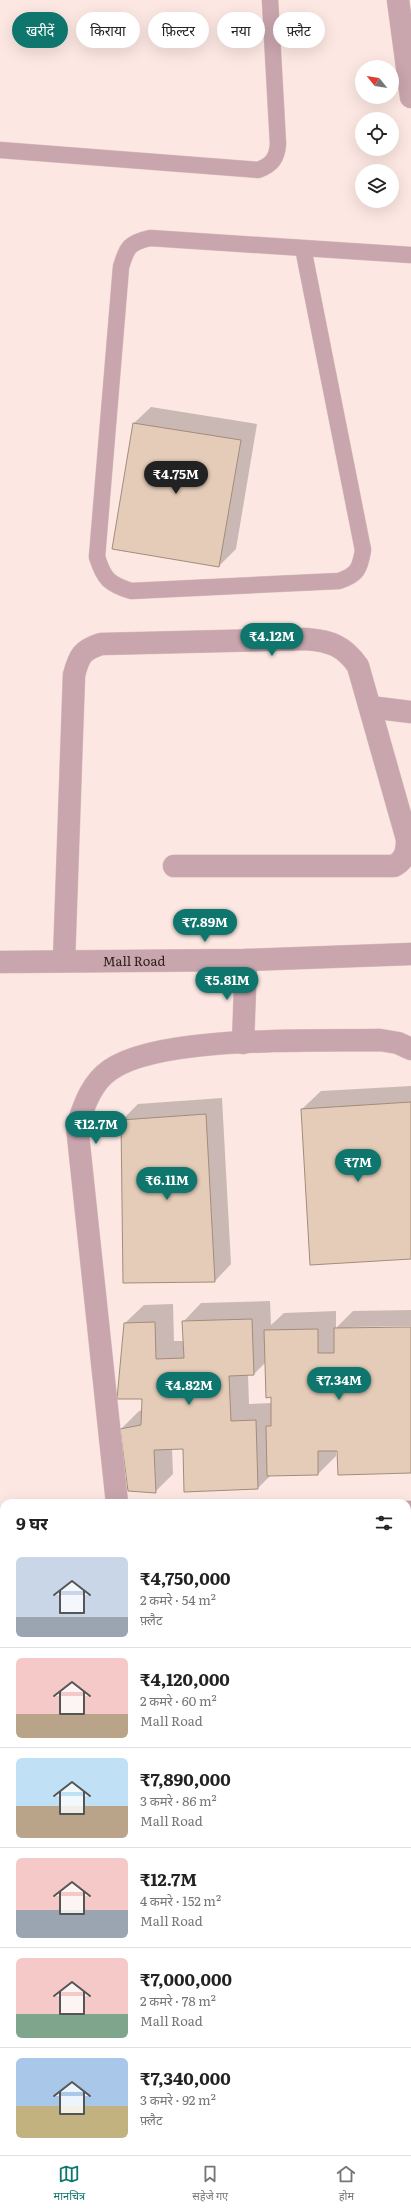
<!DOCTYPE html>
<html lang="hi">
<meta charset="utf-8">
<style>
:root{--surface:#fff;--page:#f2f2f2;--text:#222;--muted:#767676;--line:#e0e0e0;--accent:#0f766e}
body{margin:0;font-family:Literata,"Noto Sans Devanagari",serif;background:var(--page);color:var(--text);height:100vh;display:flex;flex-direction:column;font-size:15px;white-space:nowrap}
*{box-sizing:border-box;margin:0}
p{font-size:13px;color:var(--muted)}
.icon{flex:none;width:22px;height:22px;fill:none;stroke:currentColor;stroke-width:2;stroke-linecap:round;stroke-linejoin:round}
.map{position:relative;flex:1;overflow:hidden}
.panel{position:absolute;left:0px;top:1499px;width:411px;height:656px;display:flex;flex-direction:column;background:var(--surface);border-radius:12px 12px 0 0;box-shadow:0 4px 16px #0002}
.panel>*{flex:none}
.top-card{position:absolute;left:12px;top:12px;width:387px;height:36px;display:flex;gap:8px}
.needle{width:26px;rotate:300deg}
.buttons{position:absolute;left:355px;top:60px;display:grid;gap:8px}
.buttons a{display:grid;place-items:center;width:44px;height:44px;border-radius:50%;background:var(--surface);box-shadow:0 4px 16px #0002;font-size:20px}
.price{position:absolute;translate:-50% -34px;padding:0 9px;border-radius:14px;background:var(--accent);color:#fff;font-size:13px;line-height:26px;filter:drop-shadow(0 1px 2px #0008)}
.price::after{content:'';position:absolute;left:50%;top:24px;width:12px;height:9px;margin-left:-6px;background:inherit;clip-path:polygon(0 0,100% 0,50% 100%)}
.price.on{background:#222;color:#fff}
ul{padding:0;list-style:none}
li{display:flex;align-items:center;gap:12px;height:100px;padding:0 16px}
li+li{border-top:1px solid var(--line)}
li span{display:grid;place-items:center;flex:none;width:112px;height:80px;border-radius:6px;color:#555}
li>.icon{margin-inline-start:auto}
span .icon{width:48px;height:48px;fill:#fffc;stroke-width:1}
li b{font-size:17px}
h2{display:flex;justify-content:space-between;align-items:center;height:48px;padding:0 16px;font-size:17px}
.chip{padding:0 14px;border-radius:18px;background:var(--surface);box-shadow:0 4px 16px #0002;font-size:14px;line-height:36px}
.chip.on{background:var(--accent);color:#fff}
.dock{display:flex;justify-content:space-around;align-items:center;height:56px;border-top:1px solid var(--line);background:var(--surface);font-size:11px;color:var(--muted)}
.dock a{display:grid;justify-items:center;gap:2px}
.dock .on{color:var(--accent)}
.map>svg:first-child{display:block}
.shadow{fill:#0003;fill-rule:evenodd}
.building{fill:#e5ccb8;stroke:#a38c79}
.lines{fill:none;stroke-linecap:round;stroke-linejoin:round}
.lane-casing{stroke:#d7c3bf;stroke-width:17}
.street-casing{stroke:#d7c3bf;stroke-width:23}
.lane{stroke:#c9a5ad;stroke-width:16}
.street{stroke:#c9a5ad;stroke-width:22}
.labels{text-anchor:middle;stroke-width:3;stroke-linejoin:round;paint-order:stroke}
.street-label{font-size:13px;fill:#2c201d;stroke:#fff}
</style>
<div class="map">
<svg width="411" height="2155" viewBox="0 0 411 2155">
<rect width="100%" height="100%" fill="#fce7e2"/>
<g class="shadow">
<path d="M151,407L257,424L236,549L219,566L114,548L134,423Z"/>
<path d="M411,1086V1258L302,1109L321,1091Z"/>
<path d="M222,1098L231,1264L215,1281L122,1120L138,1104Z"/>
<path d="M270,1301L271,1325L284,1313L336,1311V1328L353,1311L411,1310V1326L352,1327V1329L411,1328V1472L336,1450V1456L318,1474L271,1475L258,1488L184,1448H172L173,1474L155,1492L121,1429L139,1411L143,1410L144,1398L125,1323L144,1305L173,1304L174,1341H184L183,1322L201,1303ZM266,1362L272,1403L249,1404L248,1375L254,1374Z"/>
<path d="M0,1724L4,1726V1820L0,1826Z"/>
<path d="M0,2092L4,2094V2151H107L114,2155H0Z"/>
</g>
<g class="building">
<path d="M133,423L241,440L219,567L112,549Z"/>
<path d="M411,1102V1259L310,1265L301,1109Z"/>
<path d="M206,1114L215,1282L123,1283L121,1120Z"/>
<path d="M252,1319L254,1375L229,1376L231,1421L256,1420L258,1489L184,1492L183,1449L154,1450L156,1493L128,1491L120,1429L141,1425L142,1399H117L124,1323L155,1322L156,1359L184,1358L182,1321Z"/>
<path d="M411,1327V1473L338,1475L337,1451H318V1475L267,1476L266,1426H271V1397L266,1398L264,1330L318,1329V1353H334V1328Z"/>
<path d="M0,1754L4,1756V1812L0,1818Z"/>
<path d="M407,1842H411V1883L407,1855Z"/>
<path d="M4,1926V2049L0,2054V1931Z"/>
<path d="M0,2120L4,2122V2151H56L63,2155H0Z"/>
</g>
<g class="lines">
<defs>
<g id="lane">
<path d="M0,150L258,170C272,165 277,158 278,144L270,0"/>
<path d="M303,248L363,550C360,569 357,575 339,581L131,591C109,584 104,579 97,557L121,267C127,247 129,243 150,238L411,255"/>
</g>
<g id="street">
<path d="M398,0L411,97"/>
<path d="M370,707L411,712"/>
<path d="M64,961L74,675C79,656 82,650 101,644L306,639C331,641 344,646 358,666L407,839C407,852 405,860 394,866H174"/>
<path id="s1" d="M0,962L246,960L411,954"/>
<path d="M243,1043L246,960"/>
<path d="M117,1503L77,1126C84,1106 91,1083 110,1070C159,1035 316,1041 380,1040L398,1043L411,1049"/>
<path d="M407,1512H411"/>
<path d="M407,1568H411"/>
<path d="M407,1733H411"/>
<path d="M0,1856L4,1850"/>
<path d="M407,1977L411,1976"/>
<path d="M407,2127L411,2130"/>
<path d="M407,2155L411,2148"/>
</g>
</defs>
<use href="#lane" class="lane-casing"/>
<use href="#street" class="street-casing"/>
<use href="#lane" class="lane"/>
<use href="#street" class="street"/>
</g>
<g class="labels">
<g class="street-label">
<text dy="5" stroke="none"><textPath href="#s1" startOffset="134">Mall Road</textPath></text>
</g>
</g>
</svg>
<div class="buttons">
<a><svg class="needle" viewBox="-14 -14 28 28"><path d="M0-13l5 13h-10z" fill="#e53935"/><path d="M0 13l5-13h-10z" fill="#767676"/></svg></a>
<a><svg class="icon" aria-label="locate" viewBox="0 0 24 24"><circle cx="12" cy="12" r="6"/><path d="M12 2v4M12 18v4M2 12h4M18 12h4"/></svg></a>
<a><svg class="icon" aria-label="layers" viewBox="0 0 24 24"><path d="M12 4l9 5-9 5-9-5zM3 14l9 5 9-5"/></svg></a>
</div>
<b class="price on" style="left:176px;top:495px">₹4.75M</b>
<b class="price" style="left:272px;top:657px">₹4.12M</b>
<b class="price" style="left:205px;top:943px">₹7.89M</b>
<b class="price" style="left:227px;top:1001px">₹5.81M</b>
<b class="price" style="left:96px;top:1145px">₹12.7M</b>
<b class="price" style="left:358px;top:1183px">₹7M</b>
<b class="price" style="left:167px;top:1201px">₹6.11M</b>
<b class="price" style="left:339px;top:1401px">₹7.34M</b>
<b class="price" style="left:189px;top:1406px">₹4.82M</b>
<div class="top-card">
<a class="chip on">खरीदें</a>
<a class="chip">किराया</a>
<a class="chip">फ़िल्टर</a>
<a class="chip">नया</a>
<a class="chip">फ़्लैट</a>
</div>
<section class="panel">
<h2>9 घर<svg class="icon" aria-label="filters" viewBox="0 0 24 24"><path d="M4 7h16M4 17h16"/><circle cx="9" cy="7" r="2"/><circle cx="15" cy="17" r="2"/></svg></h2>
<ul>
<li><span style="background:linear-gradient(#c9d6e8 75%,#9aa5b1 0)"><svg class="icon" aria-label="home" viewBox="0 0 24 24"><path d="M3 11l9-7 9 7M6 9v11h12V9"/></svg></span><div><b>₹4,750,000</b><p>2 कमरे · 54 m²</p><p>फ़्लैट</p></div></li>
<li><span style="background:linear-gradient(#f6c9c9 70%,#b9a48a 0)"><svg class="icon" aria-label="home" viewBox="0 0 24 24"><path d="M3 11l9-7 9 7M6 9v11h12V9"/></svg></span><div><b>₹4,120,000</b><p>2 कमरे · 60 m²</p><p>Mall Road</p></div></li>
<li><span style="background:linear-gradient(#bfe0f5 60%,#b9a48a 0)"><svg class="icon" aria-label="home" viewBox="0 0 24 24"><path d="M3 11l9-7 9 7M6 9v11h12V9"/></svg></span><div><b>₹7,890,000</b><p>3 कमरे · 86 m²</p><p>Mall Road</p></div></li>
<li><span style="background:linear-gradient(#f6c9c9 65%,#9aa5b1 0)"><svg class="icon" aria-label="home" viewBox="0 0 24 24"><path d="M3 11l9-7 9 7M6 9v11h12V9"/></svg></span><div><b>₹12.7M</b><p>4 कमरे · 152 m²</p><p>Mall Road</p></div></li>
<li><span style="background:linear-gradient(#f6c9c9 70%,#7fa58c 0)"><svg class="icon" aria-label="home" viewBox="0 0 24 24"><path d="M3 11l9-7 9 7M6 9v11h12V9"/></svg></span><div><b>₹7,000,000</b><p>2 कमरे · 78 m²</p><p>Mall Road</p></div></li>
<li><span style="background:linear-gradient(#a9c7e8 60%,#c2b280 0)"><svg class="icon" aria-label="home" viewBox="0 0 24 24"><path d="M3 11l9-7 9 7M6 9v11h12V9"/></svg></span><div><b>₹7,340,000</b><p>3 कमरे · 92 m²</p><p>फ़्लैट</p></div></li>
</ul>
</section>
</div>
<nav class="dock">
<a class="on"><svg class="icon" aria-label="map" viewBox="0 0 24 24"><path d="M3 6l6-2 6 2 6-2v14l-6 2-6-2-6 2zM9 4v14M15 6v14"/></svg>मानचित्र</a>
<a><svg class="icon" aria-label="saved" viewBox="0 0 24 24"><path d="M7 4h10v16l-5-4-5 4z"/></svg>सहेजे गए</a>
<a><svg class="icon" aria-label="home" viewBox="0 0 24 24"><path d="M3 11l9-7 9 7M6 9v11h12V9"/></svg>होम</a>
</nav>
